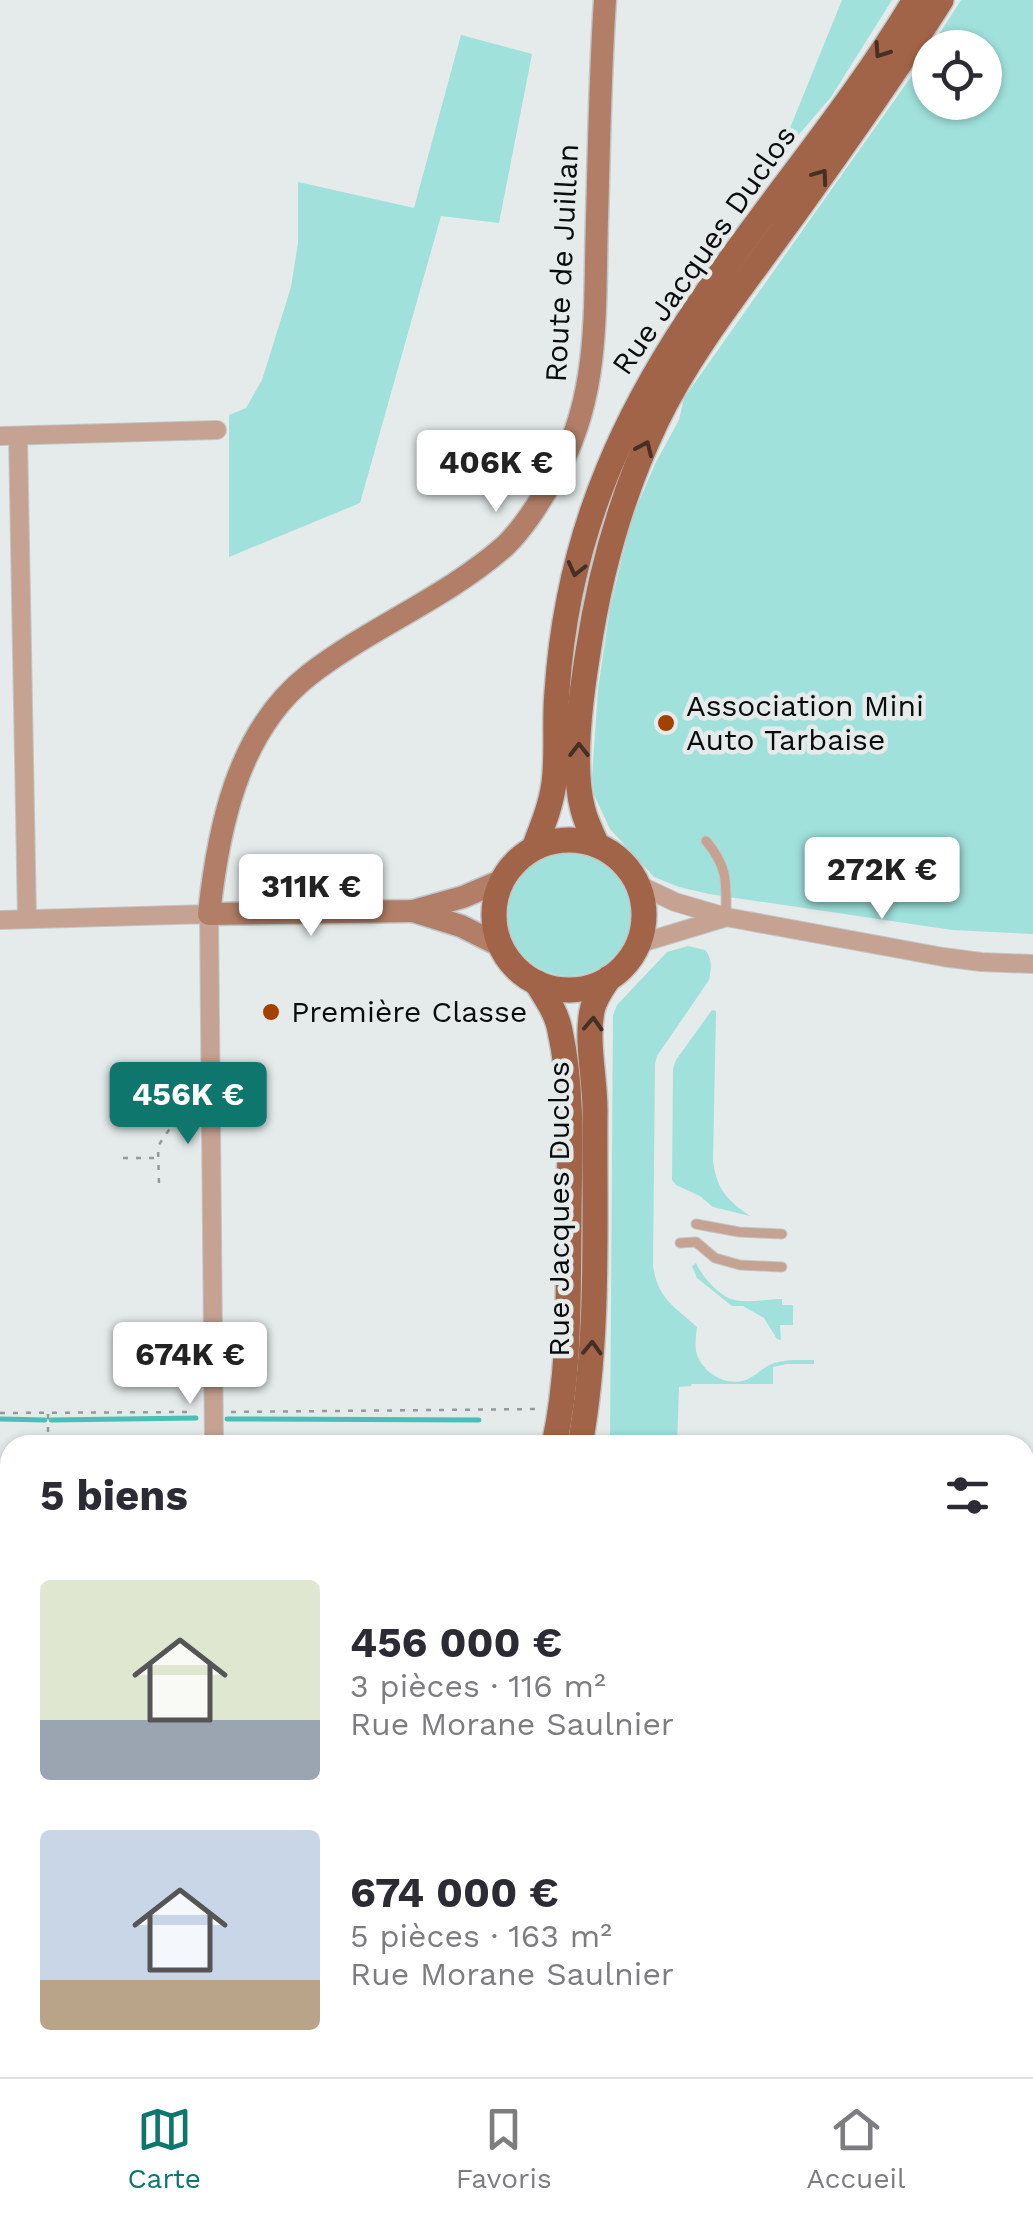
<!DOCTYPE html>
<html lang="fr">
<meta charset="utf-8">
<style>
:root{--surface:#fff;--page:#f2f2f3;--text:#2b2b33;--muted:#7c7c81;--line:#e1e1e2;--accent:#0f766e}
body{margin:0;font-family:"Work Sans",sans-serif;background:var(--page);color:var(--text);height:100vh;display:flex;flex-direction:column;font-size:38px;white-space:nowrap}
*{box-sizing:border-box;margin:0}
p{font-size:32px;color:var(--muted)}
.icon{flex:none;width:55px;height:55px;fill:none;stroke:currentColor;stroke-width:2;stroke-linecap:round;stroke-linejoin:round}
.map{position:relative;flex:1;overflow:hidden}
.details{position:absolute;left:0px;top:1435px;width:1035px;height:642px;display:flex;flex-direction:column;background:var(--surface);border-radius:30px 30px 0 0;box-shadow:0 2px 8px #0004}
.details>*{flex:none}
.controls{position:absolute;left:912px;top:30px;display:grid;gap:20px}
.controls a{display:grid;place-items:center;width:90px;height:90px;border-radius:50%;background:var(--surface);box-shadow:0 2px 8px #0004;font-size:50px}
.price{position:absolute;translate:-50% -85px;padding:0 22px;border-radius:10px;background:#fff;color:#222;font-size:32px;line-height:65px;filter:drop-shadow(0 2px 5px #0008)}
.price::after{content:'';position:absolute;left:50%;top:60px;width:30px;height:22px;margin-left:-15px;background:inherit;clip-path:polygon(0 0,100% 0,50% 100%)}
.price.on{background:var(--accent);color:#fff}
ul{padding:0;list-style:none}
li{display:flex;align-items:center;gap:30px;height:250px;padding:0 40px}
li span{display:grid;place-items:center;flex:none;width:280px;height:200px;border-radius:10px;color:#555}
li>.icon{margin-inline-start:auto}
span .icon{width:120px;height:120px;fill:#fffc;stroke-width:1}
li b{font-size:42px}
h2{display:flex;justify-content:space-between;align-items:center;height:120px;padding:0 40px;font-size:42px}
.tabs{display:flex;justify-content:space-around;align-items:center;height:140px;border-top:2px solid var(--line);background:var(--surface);font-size:28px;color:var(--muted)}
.tabs a{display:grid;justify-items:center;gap:5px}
.tabs .on{color:var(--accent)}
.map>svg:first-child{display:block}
.green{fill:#a0e1db}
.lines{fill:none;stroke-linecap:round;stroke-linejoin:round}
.stream{stroke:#47c0b7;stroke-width:5}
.lane-casing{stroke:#c1c7c6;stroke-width:11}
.street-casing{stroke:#c1c7c6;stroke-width:20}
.secondary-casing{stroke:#c1c7c6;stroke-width:25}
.primary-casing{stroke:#c1c7c6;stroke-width:28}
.path{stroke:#949a99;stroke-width:2.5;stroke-dasharray:5 8;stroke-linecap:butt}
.lane{stroke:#c6a292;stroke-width:9}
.street{stroke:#c6a292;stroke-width:18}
.secondary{stroke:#b27e67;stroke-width:22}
.primary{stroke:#a26448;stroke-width:25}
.oneway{stroke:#472f24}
.poi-dot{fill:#a34100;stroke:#e4ebea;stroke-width:4}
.labels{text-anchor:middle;stroke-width:9;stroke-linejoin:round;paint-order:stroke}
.street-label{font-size:30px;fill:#0a0c0c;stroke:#e4ebea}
.poi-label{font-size:30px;fill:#0a0c0c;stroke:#e4ebea;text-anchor:start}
</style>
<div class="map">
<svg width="1033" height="2077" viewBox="0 0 1033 2077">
<rect width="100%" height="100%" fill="#e4ebea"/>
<g class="green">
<path d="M842,0H892L831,97L777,160Z"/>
<path d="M961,0H1033V934L952,930L709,894L679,887L654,877L610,829L594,795L592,778L598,689L610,608L631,520L655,464L679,420L684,398L930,50V102H985V48L931,47Z"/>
<path d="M461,35L532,54L499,223L441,216L360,503L229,557V415L246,408L262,380L291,287L298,243V182L414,208Z"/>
<circle cx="569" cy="914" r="62"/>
<path d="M688,946L705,950C713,960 711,968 709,980L657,1056L655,1064L653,1266C658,1299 674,1306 697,1327C696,1335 695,1343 696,1351C701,1372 725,1387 746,1380C756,1376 763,1367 774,1363C787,1359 800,1360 814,1360V1364H787L773,1367V1384H692L691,1386L679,1387L677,1445H610L613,1015L617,1005L667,952Z"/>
<path d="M712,1010L716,1011L713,1161C717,1190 727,1200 750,1216L713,1207L700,1196L676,1185L672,1180L673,1069L676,1060Z"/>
<path d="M696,1263C702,1276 717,1294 731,1299C745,1304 767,1299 782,1299V1305H793V1325H780L781,1340L777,1339L764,1318L743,1306H732L697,1278L692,1266Z"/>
<path d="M10,1945V2068H251L246,2077H0V1946Z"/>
</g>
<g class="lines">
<g class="stream">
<path d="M0,1419L45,1420"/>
<path d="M227,1419L479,1420"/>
<path d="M51,1420L196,1418"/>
<path d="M0,1643H10"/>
</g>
<defs>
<g id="lane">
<path d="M706,841C729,868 726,884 726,917"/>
<path d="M696,1224L739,1232L782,1234"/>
<path d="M680,1243L696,1242L715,1258L740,1265L782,1267"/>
<path d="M1025,1779L1033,1781"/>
<path d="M1025,1817L1033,1819"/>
<path d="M1025,2008L1033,1970"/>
<path d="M650,2068L694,2071L699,2068"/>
<path d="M719,2068L766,2077"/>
<path d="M1011,2077L1013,2068"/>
</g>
<g id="street">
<path d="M0,436L217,430"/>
<path d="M18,436L27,919"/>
<path d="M637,884L675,902L726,917L943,957L981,962L1033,964"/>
<path d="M0,920L209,914L214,1445"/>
<path d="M638,944L724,918"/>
<path d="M0,1674H10"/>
</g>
<g id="secondary">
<path d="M503,880L463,897L413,911L209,914C218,830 237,731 309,675C371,627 446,598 505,546C524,528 540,501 554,478C601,397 594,311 597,220C599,147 600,73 605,0"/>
<path d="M413,911L461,926L501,946"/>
<path d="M586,2077L587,2068"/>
</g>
<g id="primary">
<circle cx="569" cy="915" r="75"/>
<path d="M597,845C592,834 586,822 583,810C571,766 581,696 588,652C600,572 622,493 657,420C690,352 738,292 782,231C837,155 891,79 941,0"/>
<path d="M534,848C542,827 551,806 554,783C558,753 554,722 557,692C562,616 579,540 608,470C679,295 819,161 915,0"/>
<path d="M537,983C546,998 557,1013 560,1031C574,1094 569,1159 569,1223C568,1297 570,1372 554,1445"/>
<path d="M580,1445C600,1335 594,1221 595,1110C595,1079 586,1041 592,1011C594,999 602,988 609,978"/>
<path d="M1025,1606H1033"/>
<path d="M1025,1631H1033"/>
<path d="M271,2077L276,2068"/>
<path d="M294,2077L298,2068"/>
</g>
</defs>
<use href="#lane" class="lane-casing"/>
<use href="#street" class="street-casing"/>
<use href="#secondary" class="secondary-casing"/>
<use href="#primary" class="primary-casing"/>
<g class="path">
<path d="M123,1158H157"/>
<path d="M159,1183L158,1146L175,1121L174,1059"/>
<path d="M231,1412L538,1409"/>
<path d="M0,1413L193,1412"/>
<path d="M48,1414V1445"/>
<path d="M0,1631H10"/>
<path d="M0,1649H10"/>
<path d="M0,1709L10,1711"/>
<path d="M0,1975H10"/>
</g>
<use href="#lane" class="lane"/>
<use href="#street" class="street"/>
<use href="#secondary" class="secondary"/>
<use href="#primary" class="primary"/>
</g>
<defs><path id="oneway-chevron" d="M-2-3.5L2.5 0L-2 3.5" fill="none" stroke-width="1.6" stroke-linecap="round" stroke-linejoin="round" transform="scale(2.5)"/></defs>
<g class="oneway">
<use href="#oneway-chevron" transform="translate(881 51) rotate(124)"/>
<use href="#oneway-chevron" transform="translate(821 176) rotate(-54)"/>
<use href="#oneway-chevron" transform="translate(645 448) rotate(-66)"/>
<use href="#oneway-chevron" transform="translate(576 569) rotate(104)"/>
<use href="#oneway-chevron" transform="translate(579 750) rotate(-90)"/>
<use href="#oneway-chevron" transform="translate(593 1024) rotate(-87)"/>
<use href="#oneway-chevron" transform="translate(592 1348) rotate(-88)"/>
</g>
<g class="poi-dot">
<circle cx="666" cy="723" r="10"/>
<circle cx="271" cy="1012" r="10"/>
</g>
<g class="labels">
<g class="street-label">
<text transform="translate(704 250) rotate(-55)" y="10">Rue Jacques Duclos</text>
<text transform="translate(562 263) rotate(-87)" y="10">Route de Juillan</text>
<text transform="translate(559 1209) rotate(-90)" y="10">Rue Jacques Duclos</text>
</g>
<g class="poi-label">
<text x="686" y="716">Association Mini<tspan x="686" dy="34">Auto Tarbaise</tspan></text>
<text x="291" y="1022">Première Classe</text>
</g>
</g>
</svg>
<div class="controls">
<a><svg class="icon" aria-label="locate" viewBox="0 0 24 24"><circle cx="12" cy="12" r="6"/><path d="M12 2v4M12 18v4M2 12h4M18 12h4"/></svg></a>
</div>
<b class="price" style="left:496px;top:515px">406K €</b>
<b class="price" style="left:882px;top:922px">272K €</b>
<b class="price" style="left:311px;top:939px">311K €</b>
<b class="price on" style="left:188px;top:1147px">456K €</b>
<b class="price" style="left:190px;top:1407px">674K €</b>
<section class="details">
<h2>5 biens<svg class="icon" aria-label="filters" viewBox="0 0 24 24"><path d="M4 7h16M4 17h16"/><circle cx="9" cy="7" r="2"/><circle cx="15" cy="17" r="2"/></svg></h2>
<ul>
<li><span style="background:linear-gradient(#dfe7d0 70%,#9aa5b1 0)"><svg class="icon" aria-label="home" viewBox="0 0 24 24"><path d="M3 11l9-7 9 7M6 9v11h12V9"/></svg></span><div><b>456 000 €</b><p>3 pièces · 116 m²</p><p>Rue Morane Saulnier</p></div></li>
<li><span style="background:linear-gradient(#c9d6e8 75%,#b9a48a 0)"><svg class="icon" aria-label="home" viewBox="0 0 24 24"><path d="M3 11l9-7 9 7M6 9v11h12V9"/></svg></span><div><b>674 000 €</b><p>5 pièces · 163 m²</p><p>Rue Morane Saulnier</p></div></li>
</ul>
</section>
</div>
<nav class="tabs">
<a class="on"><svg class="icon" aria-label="map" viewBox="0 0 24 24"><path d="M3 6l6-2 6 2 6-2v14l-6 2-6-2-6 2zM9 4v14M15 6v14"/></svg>Carte</a>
<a><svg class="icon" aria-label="saved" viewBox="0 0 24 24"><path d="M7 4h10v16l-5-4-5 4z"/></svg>Favoris</a>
<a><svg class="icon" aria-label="home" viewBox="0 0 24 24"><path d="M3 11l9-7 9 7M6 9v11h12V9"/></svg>Accueil</a>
</nav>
